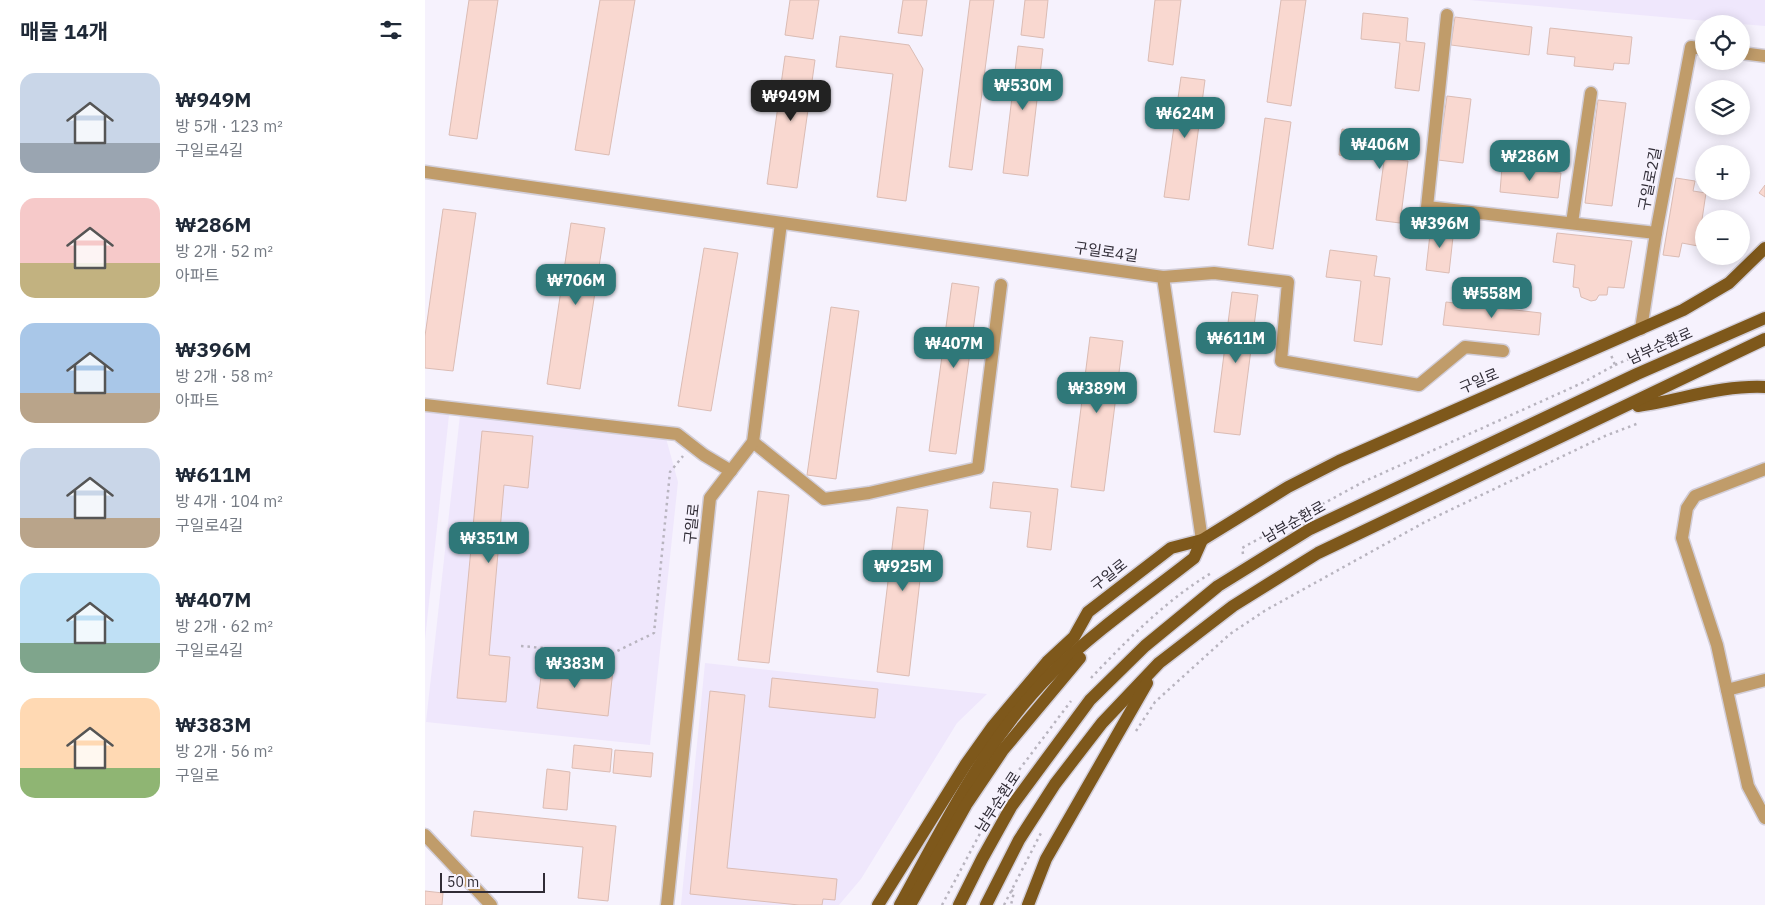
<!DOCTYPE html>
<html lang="ko">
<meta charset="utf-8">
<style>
:root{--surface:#fff;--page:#f2f2f3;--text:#1f2937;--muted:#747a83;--accent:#2f7879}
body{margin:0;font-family:"IBM Plex Sans","Noto Sans KR",sans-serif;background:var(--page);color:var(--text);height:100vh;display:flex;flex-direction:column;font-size:19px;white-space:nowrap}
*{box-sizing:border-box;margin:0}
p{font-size:16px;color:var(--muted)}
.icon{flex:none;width:28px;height:28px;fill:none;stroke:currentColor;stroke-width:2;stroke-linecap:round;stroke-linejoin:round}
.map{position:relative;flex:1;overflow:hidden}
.details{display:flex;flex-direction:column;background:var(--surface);width:425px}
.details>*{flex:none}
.fabs{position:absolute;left:1270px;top:15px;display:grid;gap:10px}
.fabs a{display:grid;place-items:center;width:55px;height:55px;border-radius:50%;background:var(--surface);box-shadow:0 2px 12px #0003;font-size:25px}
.scale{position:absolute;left:15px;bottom:12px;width:105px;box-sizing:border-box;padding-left:5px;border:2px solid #302c36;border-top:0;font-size:14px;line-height:18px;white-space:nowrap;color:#302c36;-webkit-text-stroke:4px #f6f2fd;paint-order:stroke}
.price{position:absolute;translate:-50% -42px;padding:0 11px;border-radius:10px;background:var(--accent);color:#fff;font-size:16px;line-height:32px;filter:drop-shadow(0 1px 2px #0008)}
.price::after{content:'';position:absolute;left:50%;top:30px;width:15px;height:11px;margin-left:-8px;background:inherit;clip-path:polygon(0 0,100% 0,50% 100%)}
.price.current{background:#222;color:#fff}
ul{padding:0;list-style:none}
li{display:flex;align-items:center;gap:15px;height:125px;padding:0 20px}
li span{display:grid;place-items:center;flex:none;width:140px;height:100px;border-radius:15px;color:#555}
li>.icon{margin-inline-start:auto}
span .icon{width:60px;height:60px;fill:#fffc;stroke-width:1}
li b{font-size:21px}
h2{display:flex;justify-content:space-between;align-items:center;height:60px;padding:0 20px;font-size:21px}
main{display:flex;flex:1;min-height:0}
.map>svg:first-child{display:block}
.built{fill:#efe7fc}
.building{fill:#f9d8d0;stroke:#dbbcb4}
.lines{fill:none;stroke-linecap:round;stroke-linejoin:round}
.minor-casing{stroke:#d2ced9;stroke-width:15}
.major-casing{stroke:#d2ced9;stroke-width:15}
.path{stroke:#b8b4bf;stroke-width:2.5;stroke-dasharray:2.5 4;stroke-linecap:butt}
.minor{stroke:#c09c6a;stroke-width:12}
.major{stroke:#7e581b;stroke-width:12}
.labels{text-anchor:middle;stroke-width:4;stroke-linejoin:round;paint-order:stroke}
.street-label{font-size:15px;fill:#302c36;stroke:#f6f2fd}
</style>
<main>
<section class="details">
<h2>매물 14개<svg class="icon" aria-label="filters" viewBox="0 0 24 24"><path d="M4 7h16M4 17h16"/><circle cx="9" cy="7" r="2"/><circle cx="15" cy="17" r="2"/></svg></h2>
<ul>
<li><span style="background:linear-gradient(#c9d6e8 70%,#9aa5b1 0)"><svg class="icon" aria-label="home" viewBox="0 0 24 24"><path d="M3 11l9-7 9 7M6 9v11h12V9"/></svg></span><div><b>₩949M</b><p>방 5개 · 123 m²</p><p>구일로4길</p></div></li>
<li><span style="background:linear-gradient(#f6c9c9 65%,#c2b280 0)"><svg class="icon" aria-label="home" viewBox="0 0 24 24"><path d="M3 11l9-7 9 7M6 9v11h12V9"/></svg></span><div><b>₩286M</b><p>방 2개 · 52 m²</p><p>아파트</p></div></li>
<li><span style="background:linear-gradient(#a9c7e8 70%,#b9a48a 0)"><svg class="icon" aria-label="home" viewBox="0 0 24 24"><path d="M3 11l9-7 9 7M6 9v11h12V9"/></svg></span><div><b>₩396M</b><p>방 2개 · 58 m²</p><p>아파트</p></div></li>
<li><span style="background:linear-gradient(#c9d6e8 70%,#b9a48a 0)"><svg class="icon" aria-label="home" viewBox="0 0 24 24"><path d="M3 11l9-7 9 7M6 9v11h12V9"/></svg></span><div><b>₩611M</b><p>방 4개 · 104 m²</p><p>구일로4길</p></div></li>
<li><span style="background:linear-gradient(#bfe0f5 70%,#7fa58c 0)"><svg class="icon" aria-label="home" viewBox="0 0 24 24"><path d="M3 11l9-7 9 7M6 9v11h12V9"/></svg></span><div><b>₩407M</b><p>방 2개 · 62 m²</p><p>구일로4길</p></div></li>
<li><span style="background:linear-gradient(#ffd9b3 70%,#8fb573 0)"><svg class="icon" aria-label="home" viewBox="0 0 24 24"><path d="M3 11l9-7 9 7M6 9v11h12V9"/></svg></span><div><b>₩383M</b><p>방 2개 · 56 m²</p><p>구일로</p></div></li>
</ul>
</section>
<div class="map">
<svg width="1340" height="905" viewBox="0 0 1340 905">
<rect width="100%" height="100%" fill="#f6f2fd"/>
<g class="built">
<path d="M1044,0H1340V26L1316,24Z"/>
<path d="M0,412L24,415L0,640Z"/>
<path d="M35,415L241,438L253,482L225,745L1,722Z"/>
<path d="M280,663L562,694L532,723L436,879L414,905H256Z"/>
</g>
<g class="building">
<path d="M44,0H73L52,139L24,135Z"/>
<path d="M175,0H210L184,155L150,150Z"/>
<path d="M365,0H394L388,39L360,35Z"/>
<path d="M478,0H502L497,36L473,33Z"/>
<path d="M545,0H569L547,170L524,167Z"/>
<path d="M600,0H623L619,38L596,35Z"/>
<path d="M730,0H756L748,65L723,61Z"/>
<path d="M856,0H881L866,106L842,102Z"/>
<path d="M938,13L983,18L981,41L1000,43L994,91L970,88L975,43L936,39Z"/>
<path d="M1030,17L1107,27L1104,55L1026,45Z"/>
<path d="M1125,28L1207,37L1204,64L1189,63L1188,70L1149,66L1150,57L1122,54Z"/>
<path d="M415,36L484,45L498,69L481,201L452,197L468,74L411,67Z"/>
<path d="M593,46L618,49L603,176L578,173Z"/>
<path d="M360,56L390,60L372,188L342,184Z"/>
<path d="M756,77L780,80L764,200L739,197Z"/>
<path d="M1022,96L1046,99L1038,163L1013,160Z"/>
<path d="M1173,100L1201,103L1187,206L1160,203Z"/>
<path d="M840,118L866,122L848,249L823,245Z"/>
<path d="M917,129L967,136L964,159L983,161L975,223L951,220L959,161L914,155Z"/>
<path d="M1077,167L1136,173L1133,198L1075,192Z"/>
<path d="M1251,178L1270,181L1268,191L1281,193L1273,246L1257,243L1254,257L1238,255Z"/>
<path d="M1340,185V197L1334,193Z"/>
<path d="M18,209L51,213L28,371L0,368V336Z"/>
<path d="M146,223L180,228L155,389L122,384Z"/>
<path d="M1006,225L1029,228L1024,273L1001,270Z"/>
<path d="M1132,233L1207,241L1199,288L1183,287L1182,295H1174L1171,300L1166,301L1156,297L1154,288L1148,287L1150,265L1128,262Z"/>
<path d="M279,248L313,253L286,411L253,406Z"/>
<path d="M905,250L952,256L949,276L965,278L957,345L929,341L936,281L901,277Z"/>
<path d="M527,283L554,287L531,454L504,451Z"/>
<path d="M807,292L833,295L815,435L789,432Z"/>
<path d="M1021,302L1116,313L1114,335L1018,325Z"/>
<path d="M406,307L434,311L411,479L382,475Z"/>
<path d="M665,337L698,341L679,491L646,487Z"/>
<path d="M57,431L108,436L103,488L79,485L64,655L85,657L81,702L32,698Z"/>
<path d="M568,482L633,489L626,550L602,547L606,512L565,508Z"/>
<path d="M333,491L364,495L344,663L313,660Z"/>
<path d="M472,507L503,510L484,676L452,672Z"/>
<path d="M118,661L188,670L183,716L112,708Z"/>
<path d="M347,678L453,689L450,718L344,707Z"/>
<path d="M285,691L320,695L302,868L412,879L410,900L398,899L397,905H374L265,894Z"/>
<path d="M149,745L187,749L185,772L147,768Z"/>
<path d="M190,750L228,753L226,777L188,773Z"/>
<path d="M122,769L145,772L142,810L118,808Z"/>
<path d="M49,811L191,826L183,901L153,898L158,847L46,836Z"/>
<path d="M0,891L18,893L17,905H0Z"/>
</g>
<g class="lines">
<defs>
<g id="minor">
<path d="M1022,15L1002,207L1231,233"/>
<path d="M1316,53L1340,56"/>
<path d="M0,172L738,277L777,540"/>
<path d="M1147,223L1166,93"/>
<path d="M738,277L789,273L863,282L856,361L994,385L1040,347L1078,351"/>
<path d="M1216,329L1231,233L1266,47L1279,49"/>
<path d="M0,405L252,434L279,455L306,471"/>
<path d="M328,442L399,499L444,493L553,468L576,285"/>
<path d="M1340,469L1270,496L1262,508L1257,538L1292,645L1323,786L1340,818"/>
<path d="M1302,690L1340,680"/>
<path d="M0,835L66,905"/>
<path d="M242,905L285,498L328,442L356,223"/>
</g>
<g id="major">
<path d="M1213,406C1256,400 1296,385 1340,387"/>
<path d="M453,905L541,764L568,726L622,662L649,637L663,612L746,548L777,540L863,487L914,461L1258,310L1304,283L1340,248"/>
<path d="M475,905C519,825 562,737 628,672C671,630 722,595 769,558L777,540"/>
<path d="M485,905L541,805L578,750L655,658"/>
<path d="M534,905L557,859L586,807L665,700L720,646L793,586L885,529L1212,374L1340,318"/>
<path d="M561,905L594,840L630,784L677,723L734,663L808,606L893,553L1340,339"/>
<path d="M603,905L621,859L722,683"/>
</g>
</defs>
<use href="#minor" class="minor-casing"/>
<use href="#major" class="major-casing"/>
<g class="path">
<path d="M1190,365L1204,359"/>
<path d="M818,554L817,548L938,482L1157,383L1190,365L1186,355"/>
<path d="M96,646L186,654L229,633L245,472L258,456"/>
<path d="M666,678C702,640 742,599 788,572"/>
<path d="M711,731L730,702L805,634L841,610L1000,522L1180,436L1214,423"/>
<path d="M586,890L589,892L586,905"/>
<path d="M517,905L576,794L646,701"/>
<path d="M579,905L617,831"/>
</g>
<use href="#minor" class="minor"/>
<use href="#major" class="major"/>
</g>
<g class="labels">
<g class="street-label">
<text transform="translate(1225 179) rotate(-79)" y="5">구일로2길</text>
<text transform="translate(681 252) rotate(8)" y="5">구일로4길</text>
<text transform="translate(1235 346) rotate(-24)" y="5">남부순환로</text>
<text transform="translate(1054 381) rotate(-23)" y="5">구일로</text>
<text transform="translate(869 522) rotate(-29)" y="5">남부순환로</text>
<text transform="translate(267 524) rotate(-84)" y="5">구일로</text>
<text transform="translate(684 575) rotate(-38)" y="5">구일로</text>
<text transform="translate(573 802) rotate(-57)" y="5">남부순환로</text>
</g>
</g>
</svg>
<div class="fabs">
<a><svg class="icon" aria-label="locate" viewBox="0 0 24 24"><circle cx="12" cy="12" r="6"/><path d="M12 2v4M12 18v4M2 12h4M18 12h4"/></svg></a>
<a><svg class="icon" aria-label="layers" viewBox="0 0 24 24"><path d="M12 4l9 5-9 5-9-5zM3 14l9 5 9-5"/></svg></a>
<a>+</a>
<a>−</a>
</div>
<div class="scale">50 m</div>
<b class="price" style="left:598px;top:111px">₩530M</b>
<b class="price current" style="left:366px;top:122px">₩949M</b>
<b class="price" style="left:760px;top:139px">₩624M</b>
<b class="price" style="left:955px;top:170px">₩406M</b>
<b class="price" style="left:1105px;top:182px">₩286M</b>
<b class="price" style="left:1015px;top:249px">₩396M</b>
<b class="price" style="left:151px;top:306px">₩706M</b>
<b class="price" style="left:1067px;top:319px">₩558M</b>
<b class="price" style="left:811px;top:364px">₩611M</b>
<b class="price" style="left:529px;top:369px">₩407M</b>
<b class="price" style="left:672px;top:414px">₩389M</b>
<b class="price" style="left:64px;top:564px">₩351M</b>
<b class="price" style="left:478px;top:592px">₩925M</b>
<b class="price" style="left:150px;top:689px">₩383M</b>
</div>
</main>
